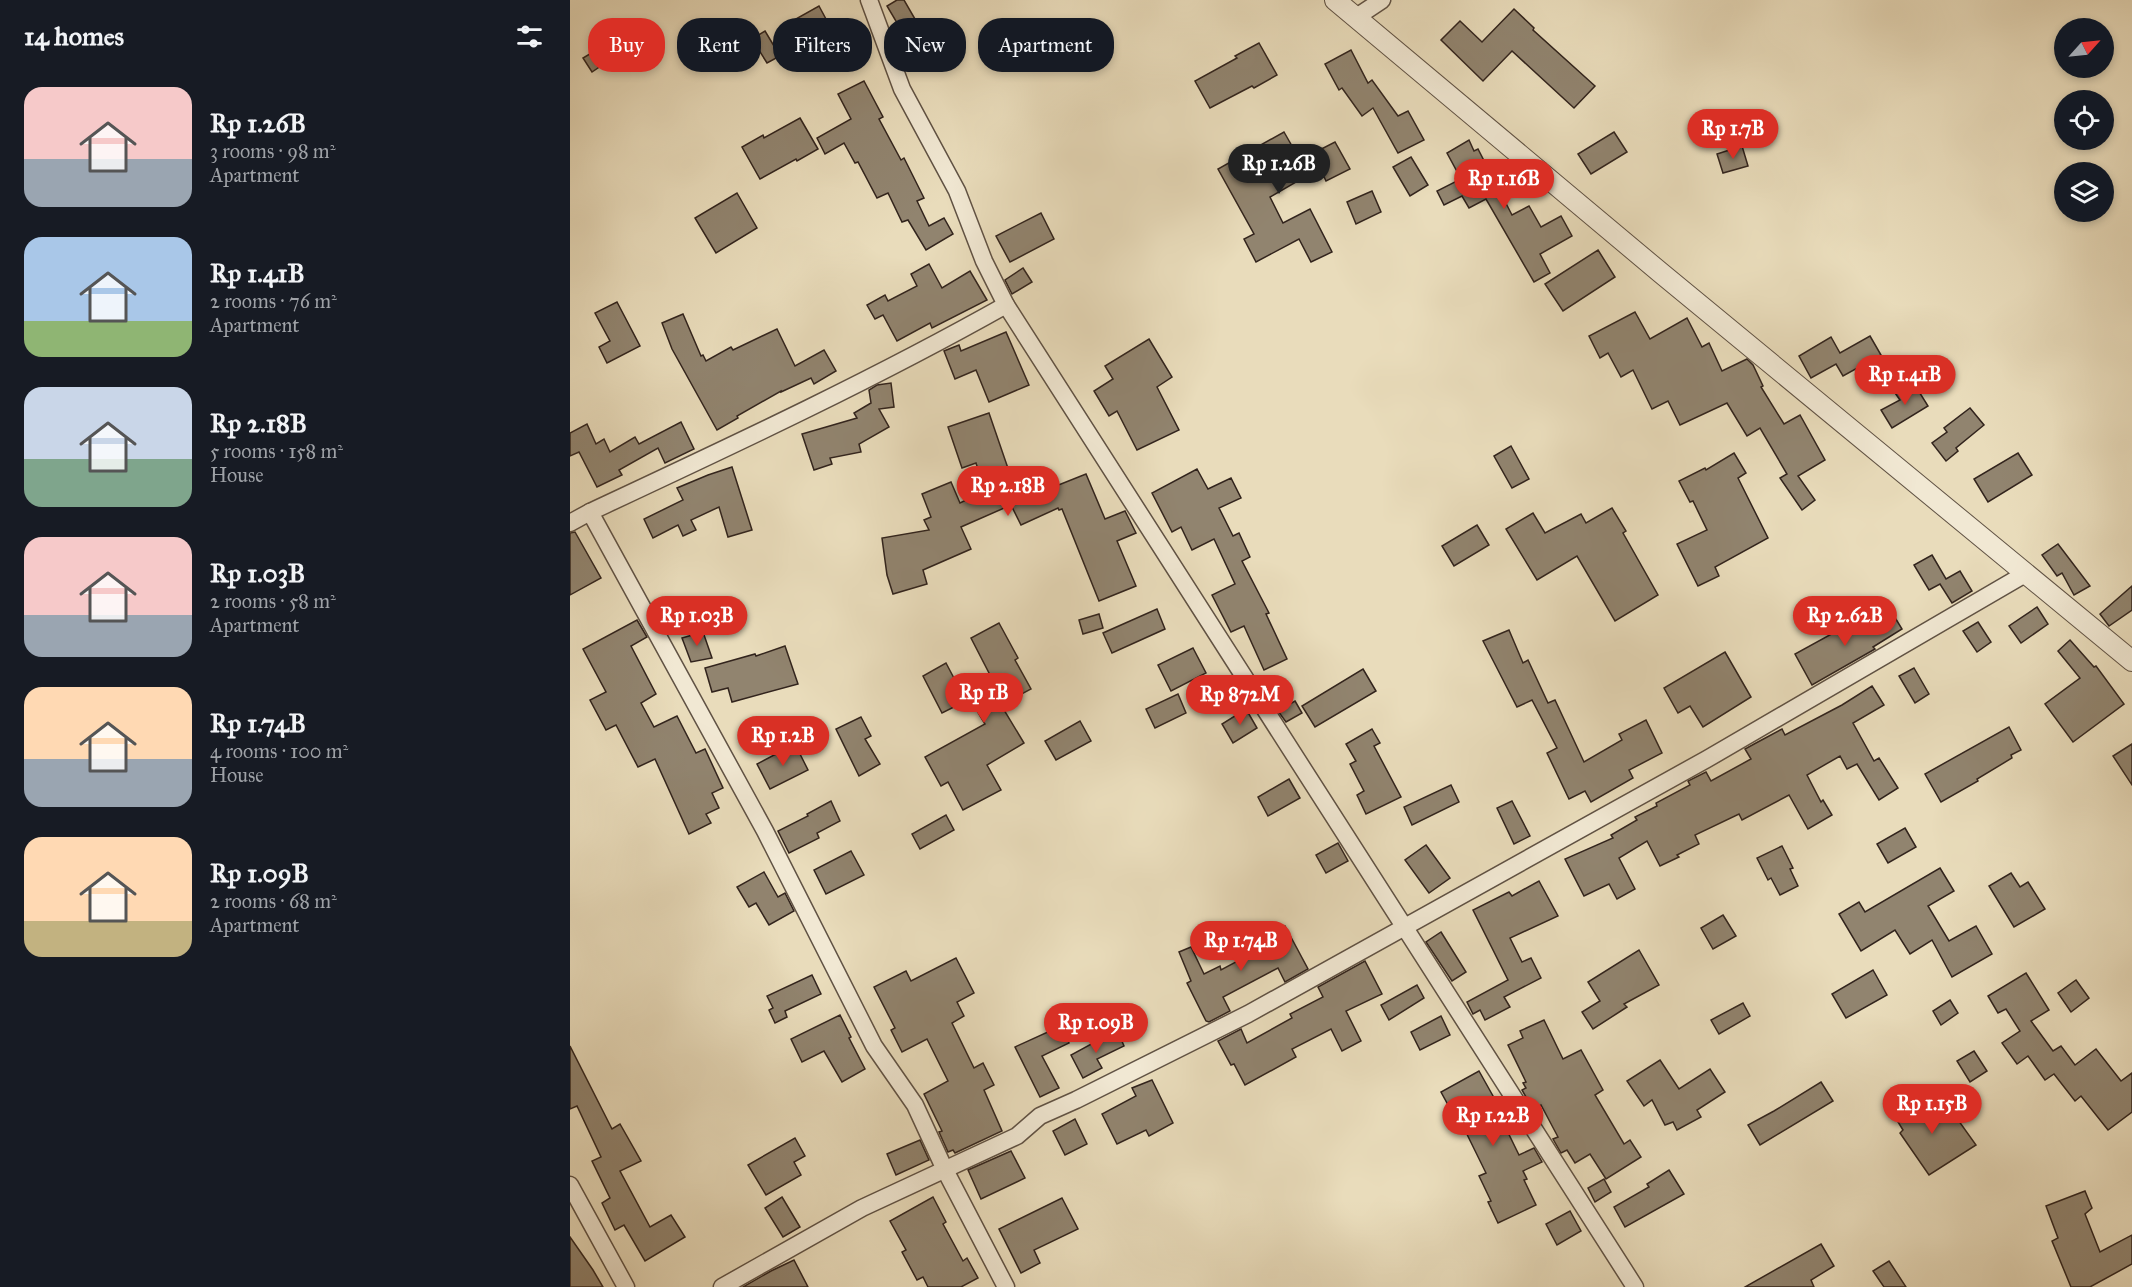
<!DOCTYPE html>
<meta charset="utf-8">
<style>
:root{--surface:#171b24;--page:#20242c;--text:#f1f3f6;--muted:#9ea1a6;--accent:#d93025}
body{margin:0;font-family:"IM FELL Great Primer",serif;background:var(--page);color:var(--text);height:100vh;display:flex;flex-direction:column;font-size:22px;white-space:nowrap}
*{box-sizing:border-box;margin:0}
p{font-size:20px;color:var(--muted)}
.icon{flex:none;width:33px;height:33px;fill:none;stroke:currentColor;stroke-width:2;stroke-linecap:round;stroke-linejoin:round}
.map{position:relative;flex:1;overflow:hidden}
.drawer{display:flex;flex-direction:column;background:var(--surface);width:570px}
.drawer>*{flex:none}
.guide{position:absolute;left:18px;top:18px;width:570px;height:54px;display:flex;gap:12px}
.needle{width:39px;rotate:63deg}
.tools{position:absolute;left:1484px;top:18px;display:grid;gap:12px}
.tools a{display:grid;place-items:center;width:60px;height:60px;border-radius:50%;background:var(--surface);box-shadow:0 3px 9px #0003;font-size:30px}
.price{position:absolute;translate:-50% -51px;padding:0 14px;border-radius:21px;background:var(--accent);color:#fff;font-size:20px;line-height:39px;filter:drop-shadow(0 2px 3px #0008)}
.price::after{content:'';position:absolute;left:50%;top:36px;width:18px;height:14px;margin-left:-9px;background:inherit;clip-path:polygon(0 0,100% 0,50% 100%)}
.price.selected{background:#222;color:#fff}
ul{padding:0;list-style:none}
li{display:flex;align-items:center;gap:18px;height:150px;padding:0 24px}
li span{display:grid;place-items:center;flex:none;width:168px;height:120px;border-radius:18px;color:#555}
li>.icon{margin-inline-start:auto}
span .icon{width:72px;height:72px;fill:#fffc;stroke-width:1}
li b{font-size:26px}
h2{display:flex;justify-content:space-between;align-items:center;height:72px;padding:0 24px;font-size:26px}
.pill{padding:0 21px;border-radius:24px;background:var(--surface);box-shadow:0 3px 9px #0003;font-size:21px;line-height:54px}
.pill.selected{background:var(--accent);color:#fff}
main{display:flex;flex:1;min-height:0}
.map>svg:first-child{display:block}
.building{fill:#91846f;stroke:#32241d;stroke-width:1.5}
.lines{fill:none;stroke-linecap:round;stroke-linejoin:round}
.minor-casing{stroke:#605244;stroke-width:19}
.tertiary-casing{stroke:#605244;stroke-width:22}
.minor{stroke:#f1e8d3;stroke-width:16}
.tertiary{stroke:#f1e8d3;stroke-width:20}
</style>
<main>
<section class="drawer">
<h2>14 homes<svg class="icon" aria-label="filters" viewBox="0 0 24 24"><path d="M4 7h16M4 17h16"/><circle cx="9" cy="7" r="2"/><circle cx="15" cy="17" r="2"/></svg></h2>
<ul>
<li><span style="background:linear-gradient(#f6c9c9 60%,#9aa5b1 0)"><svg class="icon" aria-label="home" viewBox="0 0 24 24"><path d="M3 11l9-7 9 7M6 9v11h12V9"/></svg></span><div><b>Rp 1.26B</b><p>3 rooms · 98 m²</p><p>Apartment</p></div></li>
<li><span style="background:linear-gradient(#a9c7e8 70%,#8fb573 0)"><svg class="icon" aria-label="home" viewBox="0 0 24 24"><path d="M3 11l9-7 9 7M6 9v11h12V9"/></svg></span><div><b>Rp 1.41B</b><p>2 rooms · 76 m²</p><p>Apartment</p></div></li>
<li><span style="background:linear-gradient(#c9d6e8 60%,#7fa58c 0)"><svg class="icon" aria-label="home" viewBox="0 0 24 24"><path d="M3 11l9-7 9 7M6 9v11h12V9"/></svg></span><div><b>Rp 2.18B</b><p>5 rooms · 158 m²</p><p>House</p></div></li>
<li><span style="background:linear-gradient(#f6c9c9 65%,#9aa5b1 0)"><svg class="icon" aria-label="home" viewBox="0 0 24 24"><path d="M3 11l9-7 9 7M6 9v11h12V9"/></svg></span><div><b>Rp 1.03B</b><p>2 rooms · 58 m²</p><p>Apartment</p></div></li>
<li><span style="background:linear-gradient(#ffd9b3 60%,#9aa5b1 0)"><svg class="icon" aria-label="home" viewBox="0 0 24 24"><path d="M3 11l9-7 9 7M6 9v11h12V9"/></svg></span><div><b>Rp 1.74B</b><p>4 rooms · 100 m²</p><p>House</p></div></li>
<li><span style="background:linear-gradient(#ffd9b3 70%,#c2b280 0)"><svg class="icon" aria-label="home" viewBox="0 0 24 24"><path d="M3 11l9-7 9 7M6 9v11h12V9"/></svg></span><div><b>Rp 1.09B</b><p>2 rooms · 68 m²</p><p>Apartment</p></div></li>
</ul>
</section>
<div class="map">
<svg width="1562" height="1287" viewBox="0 0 1562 1287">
<rect width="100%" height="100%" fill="#e9dcbb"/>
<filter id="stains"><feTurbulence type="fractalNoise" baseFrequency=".00333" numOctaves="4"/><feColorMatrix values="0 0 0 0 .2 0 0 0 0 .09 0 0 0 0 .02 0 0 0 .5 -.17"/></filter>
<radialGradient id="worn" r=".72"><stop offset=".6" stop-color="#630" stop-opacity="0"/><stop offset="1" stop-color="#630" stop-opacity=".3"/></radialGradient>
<g class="building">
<path d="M327,0H334L345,19L330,28L317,6Z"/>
<path d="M249,6L257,21L232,35L224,20Z"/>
<path d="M944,9L964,28L963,30L1025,86L1004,108L942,51L913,81L871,40L890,21L912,42Z"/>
<path d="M195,31L210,56L197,63L182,39Z"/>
<path d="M689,43L707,75L684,88L682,86L640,108L625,81L667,58L665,56Z"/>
<path d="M33,46L41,59L22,72L13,58Z"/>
<path d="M781,50L798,83L802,80L828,116L838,111L854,140L828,153L803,108L792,116L772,88L769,90L755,64Z"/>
<path d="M294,81L313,117L309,119L331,160L334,158L354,198L347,201L359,226L374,218L383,234L356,250L338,220L332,222L318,193L307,198L288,162L285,163L274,143L255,154L247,138L281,119L268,94Z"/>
<path d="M230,118L248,149L227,161L226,159L190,179L172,147L193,135L194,138Z"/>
<path d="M714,132L730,160L765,142L780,169L756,181L750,168L700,197L713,223L740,209L762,252L741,262L729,239L686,262L674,239L684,234L648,169Z"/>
<path d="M1044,132L1057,152L1021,174L1008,154Z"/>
<path d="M899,140L904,151L908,149L942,215L959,206L971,227L991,216L1002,236L970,254L980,273L964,282L916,199L899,208L892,196L874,205L867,191L891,179L877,153Z"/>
<path d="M1172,146L1178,166L1153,173L1147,154Z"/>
<path d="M841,157L858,185L840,196L823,167Z"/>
<path d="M802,191L811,212L786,224L777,202Z"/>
<path d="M167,193L187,228L146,253L125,218Z"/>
<path d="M471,213L484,239L440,262L426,236Z"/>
<path d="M1028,250L1045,277L993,311L975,284Z"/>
<path d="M359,264L372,288L400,271L417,300L362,328L360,323L327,341L313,315L305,319L297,305L315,295L318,301L347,286L341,274Z"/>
<path d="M453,268L462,282L442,294L435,280Z"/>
<path d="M47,302L70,346L37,363L29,347L40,341L25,313Z"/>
<path d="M1065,312L1080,339L1117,318L1132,347L1139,343L1152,371L1177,359L1183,365L1193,386L1191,387L1214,424L1230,415L1255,460L1228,476L1245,500L1232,510L1210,478L1217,474L1190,428L1177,436L1157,403L1110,425L1098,401L1082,409L1063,370L1051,377L1038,353L1030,358L1019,336Z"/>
<path d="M113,314L131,356L133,355L136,361L161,347L163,350L207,329L225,366L254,350L266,371L244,384L241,378L211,392V391L167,416L168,418L147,430L102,349L92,323Z"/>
<path d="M436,332L459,385L419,402L406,370L385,379L374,351L389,345L391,351Z"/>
<path d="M1300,336L1311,355L1273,376L1266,364L1241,378L1229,356L1261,337L1270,353Z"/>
<path d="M579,339L602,377L587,387L609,430L567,450L547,411L539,416L524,391L543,379L535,366Z"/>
<path d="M1343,382L1358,406L1322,428L1311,410L1330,400L1325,393Z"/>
<path d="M321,383L324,407L309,409L319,427L289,444L291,452L260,458L262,464L244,470L232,434L287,418L284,413L301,403L299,390L307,385Z"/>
<path d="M1400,408L1414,425L1386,448L1388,451L1376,461L1362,443L1377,432L1374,428Z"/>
<path d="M419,413L442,480L462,471L471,492L516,474L535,519L555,511L566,533L547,541L566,586L529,601L492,509L489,510L488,508L451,525L441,505L391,527L401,549L353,570L357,584L323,594L317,575L312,538L359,530L354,520L361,517L352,494L381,482L390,503L415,491L406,463L392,468L378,427Z"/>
<path d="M111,422L124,449L95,463L88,448L49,470L52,475L27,487L9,452L0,456V433L17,424L26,444L34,439L40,452L65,437L69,444Z"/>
<path d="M941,446L959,479L942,488L924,456Z"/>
<path d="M1164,453L1176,473L1168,478L1198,538L1145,567L1149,576L1128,586L1107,544L1137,530L1123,501L1120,502L1109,481L1135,468L1136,470Z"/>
<path d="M1448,453L1462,475L1418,502L1404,479Z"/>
<path d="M162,467L182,530L158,537L149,507L121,520L126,530L113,536L108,525L83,538L74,519L113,500L107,488L138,475Z"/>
<path d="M627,469L638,489L661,478L671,498L649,508L663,536L669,533L680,557L672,561L699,613L696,614L717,659L694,670L674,626L661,632L642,595L665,584L644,539L622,550L611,527L602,532L582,493Z"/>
<path d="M1042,508L1056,531L1053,533L1088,595L1045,621L1007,556L967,580L936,529L963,513L975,533L1011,514L1016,523Z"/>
<path d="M907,525L919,545L884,566L872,546Z"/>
<path d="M5,532L31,578L0,595V533Z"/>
<path d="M1488,544L1520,586L1504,595L1492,573L1487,576L1472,555Z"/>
<path d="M1362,555L1376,579L1390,571L1402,591L1382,603L1370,584L1359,590L1344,565Z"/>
<path d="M1562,586V610L1539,626L1530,614Z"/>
<path d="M1467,607L1478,624L1451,643L1439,626Z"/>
<path d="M587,609L595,629L542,653L533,633Z"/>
<path d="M1321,611L1332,629L1303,647L1305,649L1242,685L1225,654L1276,626L1280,632L1291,626L1292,628Z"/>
<path d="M529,614L533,628L513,634L509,620Z"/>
<path d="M67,620L77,637L61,646L86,694L71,703L84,727L107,716L126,753L135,749L153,788L142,793L149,808L136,814L141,823L119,834L85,759L68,767L46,725L36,730L20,700L36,692L13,649Z"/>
<path d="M1408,622L1421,642L1407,652L1393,631Z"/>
<path d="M429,623L448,658L445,660L461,689L431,705L454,743L417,765L431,790L393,810L378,782L371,786L355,757L415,724L394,689L420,675L401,638Z"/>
<path d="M939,630L953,663L958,660L978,703L985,700L1014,762L1052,740L1049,734L1076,720L1092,753L1059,770L1063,778L1021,802L1015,791L999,799L977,753L987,748L962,700L947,707L913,641Z"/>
<path d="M133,632L142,658L121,662L112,638Z"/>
<path d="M1500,640L1524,667L1526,666L1554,704L1503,742L1475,704L1510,678L1488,651Z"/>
<path d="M215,646L228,684L162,702L158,688L142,692L135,668L185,654L186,656Z"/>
<path d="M623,648L636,673L601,691L588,665Z"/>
<path d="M1155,652L1181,697L1133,727L1120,706L1108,713L1094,688Z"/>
<path d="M376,663L396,701L372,713L353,676Z"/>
<path d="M1344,668L1359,694L1345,703L1329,676Z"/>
<path d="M793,669L806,691L745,727L732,706Z"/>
<path d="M1302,686L1314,705L1283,723L1304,761L1309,758L1328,788L1309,800L1287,764L1277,769L1270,756L1237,775L1251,802L1253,800L1262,815L1238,829L1219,795L1172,820L1169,814L1125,835L1129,844L1107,855L1109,857L1090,866L1077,841L1049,858L1065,889L1047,899L1039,884L1014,896L995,859L1043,838L1041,835L1067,820L1065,817L1087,806L1086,803L1120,785L1118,781L1136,772L1141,781L1181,759L1175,749L1186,743L1212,729L1215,735L1272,705Z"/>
<path d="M608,694L616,713L585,728L576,709Z"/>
<path d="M725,701L732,713L716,722L708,711Z"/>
<path d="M676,709L687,728L663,743L652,724Z"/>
<path d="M291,717L301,736L295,739L310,764L289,776L266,729Z"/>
<path d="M510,721L521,741L486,760L475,741Z"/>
<path d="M1439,727L1451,750L1441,755L1442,758L1407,779L1408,781L1371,802L1355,774Z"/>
<path d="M802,729L810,743L804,746L831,797L796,814L787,795L794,791L780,764L786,761L776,744Z"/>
<path d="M225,744L238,770L200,789L187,764Z"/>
<path d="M1562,744V785L1543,756Z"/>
<path d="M719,779L730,798L698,816L688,797Z"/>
<path d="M881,785L889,802L842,825L834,807Z"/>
<path d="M261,801L270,821L247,833L249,838L219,853L208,831L238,816L237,814Z"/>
<path d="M942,801L960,836L944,844L927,808Z"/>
<path d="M376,815L384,830L350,849L342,834Z"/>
<path d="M1335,828L1346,847L1318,863L1307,844Z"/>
<path d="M768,843L778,861L756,873L746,855Z"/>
<path d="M856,845L880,878L859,893L835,860Z"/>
<path d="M1212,846L1223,868L1220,869L1228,886L1210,895L1201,878L1198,880L1187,858Z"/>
<path d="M281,851L294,875L256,894L244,870Z"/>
<path d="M1370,868L1384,891L1358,906L1379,941L1406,926L1422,954L1382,977L1362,940L1340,954L1325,930L1291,951L1269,914L1289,902L1295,912Z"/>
<path d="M194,872L208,897L215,893L224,911L199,925L186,903L179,907L167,887Z"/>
<path d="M1441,873L1450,887L1458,882L1475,909L1444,927L1419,886Z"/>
<path d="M969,881L988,916L940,938L952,962L961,958L971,978L934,997L940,1007L915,1020L910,1010L903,1014L897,1002L938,980L903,910L939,892L942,896Z"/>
<path d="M1153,915L1166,936L1143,949L1131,928Z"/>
<path d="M715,926L738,969L715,982L708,968L653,997L660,1011L639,1022L636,1021L617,983L621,981L609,952L621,947L634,974L650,966L651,970L696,946L692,939Z"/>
<path d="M871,932L896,972L882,981L856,942Z"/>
<path d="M1069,950L1089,985L1054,1004L1057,1007L1023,1029L1012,1012L1030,1001L1018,982Z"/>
<path d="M386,958L404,993L387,1002L394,1016L382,1023L404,1068L413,1063L424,1085L414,1090L432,1131L385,1153L383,1150L378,1152L369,1132L372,1131L354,1094L378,1081L357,1039L332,1052L321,1030L325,1028L304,987L336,971L341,981Z"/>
<path d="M795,961L812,994L776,1011L791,1041L772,1051L761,1029L722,1049L726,1057L675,1085L664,1064L661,1065L648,1041L671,1029L677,1043L722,1018L720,1014L753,997L748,987Z"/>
<path d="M1303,970L1317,995L1276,1018L1262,994Z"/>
<path d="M1456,973L1479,1010L1461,1021L1483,1051L1491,1046L1505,1065L1526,1049L1551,1081L1562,1073V1112L1538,1130L1511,1096L1505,1101L1484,1074L1475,1080L1458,1056L1447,1064L1432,1043L1450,1031L1436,1009L1428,1013L1418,996Z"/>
<path d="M242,975L251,994L215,1011L217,1017L205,1023L199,1010L203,1008L197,996Z"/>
<path d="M1506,980L1519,998L1501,1012L1488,993Z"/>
<path d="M847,985L854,998L819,1020L811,1005Z"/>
<path d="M1380,1000L1388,1013L1371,1025L1363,1011Z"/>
<path d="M1173,1003L1180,1016L1149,1034L1141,1020Z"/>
<path d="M270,1015L281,1037L279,1038L295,1069L272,1082L254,1051L232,1062L221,1039Z"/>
<path d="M871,1016L880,1035L850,1050L841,1032Z"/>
<path d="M974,1020L993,1059L1011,1050L1033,1090L1025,1095L1054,1144L1060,1140L1071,1157L1036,1179L1020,1154L1005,1163L997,1150L991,1153L983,1139L988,1137L971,1105L963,1109L952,1090L956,1088L953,1083L956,1082L938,1045L953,1038L950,1031Z"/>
<path d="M491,1026L499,1043L472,1056L489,1088L470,1097L445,1047Z"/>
<path d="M547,1030L554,1046L527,1059L532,1068L513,1078L501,1055Z"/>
<path d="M0,1046L42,1129L50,1124L71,1161L50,1171L80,1227L101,1215L115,1237L75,1261L54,1225L45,1230L32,1203L40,1198L22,1161L31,1157L7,1106L0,1109Z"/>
<path d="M1404,1051L1417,1071L1400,1082L1387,1061Z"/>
<path d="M1090,1060L1109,1089L1140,1069L1155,1092L1127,1110L1131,1117L1107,1130L1103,1122L1095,1125L1082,1100L1074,1106L1057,1081Z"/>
<path d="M909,1071L932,1112L929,1114L949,1155L964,1148L972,1162L953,1171L957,1179L954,1180L966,1205L928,1223L918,1202L921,1201L909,1176L916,1173L886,1112L883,1114L871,1092Z"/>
<path d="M582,1080L603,1123L579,1136L576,1130L547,1144L532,1114L566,1096L562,1088Z"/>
<path d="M1251,1082L1263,1101L1190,1145L1178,1125L1204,1111Z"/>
<path d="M1331,1094L1348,1120L1350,1119L1351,1120L1376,1103L1406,1145L1359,1175L1330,1133L1333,1130L1317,1104Z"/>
<path d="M505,1119L517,1144L495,1155L483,1131Z"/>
<path d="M225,1138L235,1156L224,1162L231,1175L196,1195L178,1165Z"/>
<path d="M350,1140L359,1160L326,1175L317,1154Z"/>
<path d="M441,1151L455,1178L411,1199L398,1170Z"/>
<path d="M1099,1170L1114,1194L1055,1227L1044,1207L1079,1187L1077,1184Z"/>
<path d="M1034,1179L1041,1192L1025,1202L1018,1188Z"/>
<path d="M1515,1191L1522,1208L1515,1214L1530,1252L1562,1235V1264L1520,1287H1501L1482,1241L1488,1238L1476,1206Z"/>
<path d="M212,1197L230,1227L213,1237L195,1208Z"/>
<path d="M363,1197L376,1222L373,1224L393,1261L397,1258L408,1278L391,1287H358L353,1277L347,1280L332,1252L336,1250L320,1221Z"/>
<path d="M492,1198L508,1229L464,1250L470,1263L451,1273L429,1229Z"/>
<path d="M1000,1211L1011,1231L987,1245L976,1224Z"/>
<path d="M0,1237L23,1270L33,1287H0Z"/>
<path d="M1251,1244L1264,1266L1241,1280L1244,1287H1175Z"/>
<path d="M224,1260L238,1287H173L201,1271Z"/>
<path d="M1319,1261L1336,1287H1314L1303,1271Z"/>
</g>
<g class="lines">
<defs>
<g id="minor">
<path d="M299,0L332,89L387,191L414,261L436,305L1065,1287"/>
<path d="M785,18L812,0"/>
<path d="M20,512L195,831L304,1046L345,1105L375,1170L436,1287"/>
<path d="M0,523L20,512C161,446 301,381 436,305"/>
<path d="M0,1185L56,1287"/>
<path d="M152,1287L292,1208L447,1136L470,1116L506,1100L678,1014L1137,759L1455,574"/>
</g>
<path id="tertiary" d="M765,0L1091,273L1562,661"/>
</defs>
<use href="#minor" class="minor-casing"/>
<use href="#tertiary" class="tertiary-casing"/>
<use href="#minor" class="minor"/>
<use href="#tertiary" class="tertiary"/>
</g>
<rect width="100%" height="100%" filter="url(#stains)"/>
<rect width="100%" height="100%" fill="url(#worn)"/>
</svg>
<div class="tools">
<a><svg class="needle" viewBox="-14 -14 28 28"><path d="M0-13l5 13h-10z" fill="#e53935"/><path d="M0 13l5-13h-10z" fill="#9ea1a6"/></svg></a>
<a><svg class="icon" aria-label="locate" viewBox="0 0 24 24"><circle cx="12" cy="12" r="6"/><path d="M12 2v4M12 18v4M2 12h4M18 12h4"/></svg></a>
<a><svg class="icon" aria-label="layers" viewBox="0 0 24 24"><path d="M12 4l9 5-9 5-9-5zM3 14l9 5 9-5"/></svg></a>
</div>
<b class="price" style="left:1163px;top:160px">Rp 1.7B</b>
<b class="price selected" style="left:709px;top:195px">Rp 1.26B</b>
<b class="price" style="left:934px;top:210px">Rp 1.16B</b>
<b class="price" style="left:1335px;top:406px">Rp 1.41B</b>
<b class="price" style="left:438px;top:517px">Rp 2.18B</b>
<b class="price" style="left:127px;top:647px">Rp 1.03B</b>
<b class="price" style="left:1275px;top:647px">Rp 2.62B</b>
<b class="price" style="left:414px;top:724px">Rp 1B</b>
<b class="price" style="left:670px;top:726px">Rp 872M</b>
<b class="price" style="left:213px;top:767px">Rp 1.2B</b>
<b class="price" style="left:671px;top:972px">Rp 1.74B</b>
<b class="price" style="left:526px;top:1054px">Rp 1.09B</b>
<b class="price" style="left:1362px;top:1135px">Rp 1.15B</b>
<b class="price" style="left:923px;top:1147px">Rp 1.22B</b>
<div class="guide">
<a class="pill selected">Buy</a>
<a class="pill">Rent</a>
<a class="pill">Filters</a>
<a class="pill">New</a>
<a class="pill">Apartment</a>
</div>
</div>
</main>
